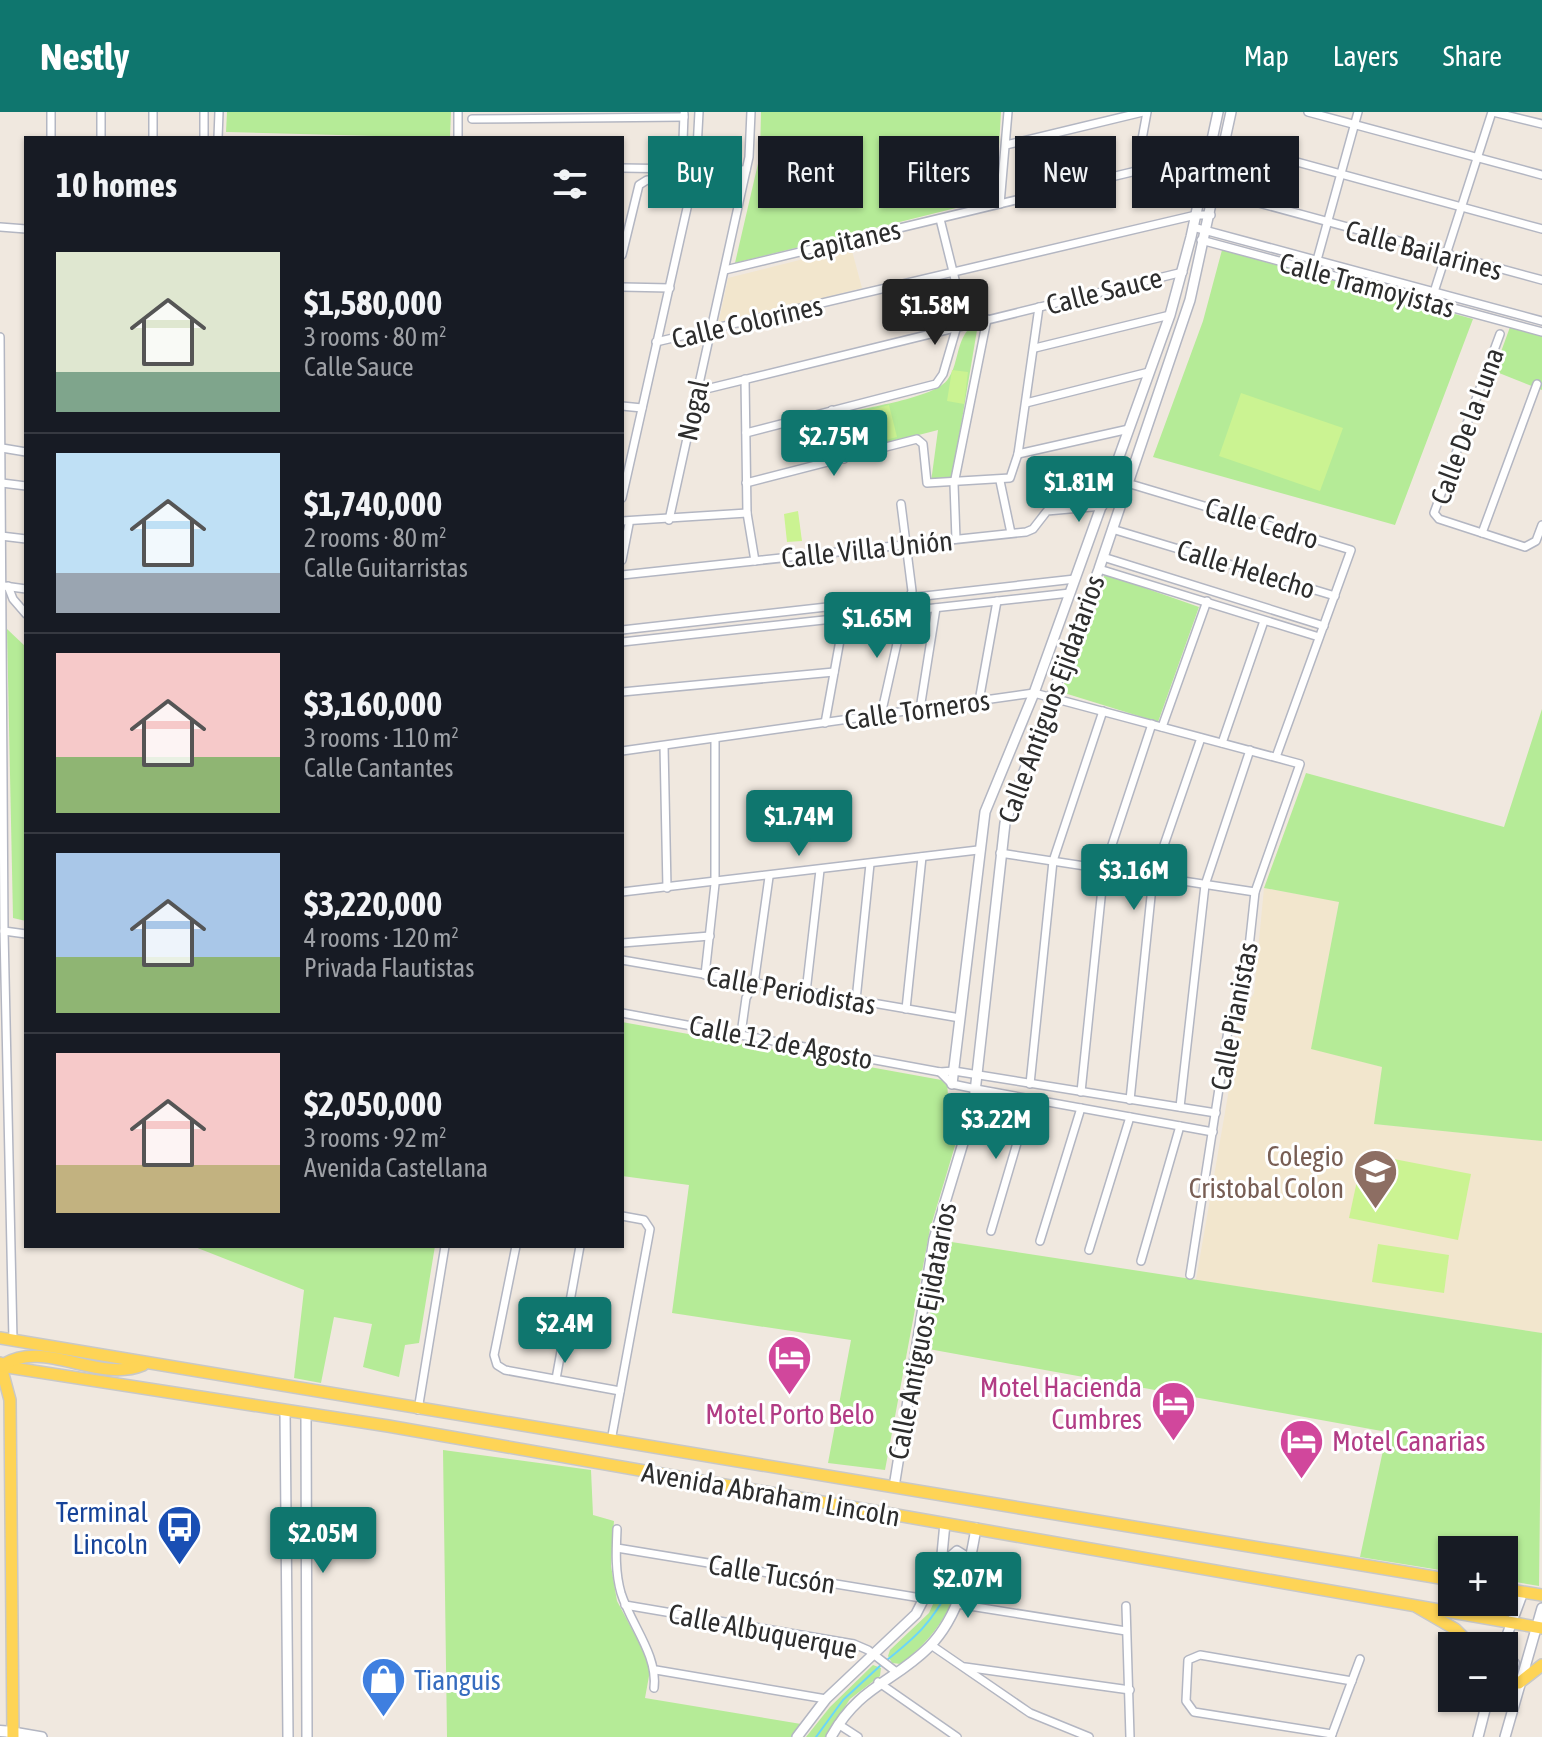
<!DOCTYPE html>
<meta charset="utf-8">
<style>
:root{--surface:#171b24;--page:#242831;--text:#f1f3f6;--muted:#9ea1a6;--line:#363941;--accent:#0f766e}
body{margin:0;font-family:"Asap Condensed",sans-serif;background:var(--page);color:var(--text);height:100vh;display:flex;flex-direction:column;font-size:30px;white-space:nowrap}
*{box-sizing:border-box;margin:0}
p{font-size:26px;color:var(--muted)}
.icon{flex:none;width:44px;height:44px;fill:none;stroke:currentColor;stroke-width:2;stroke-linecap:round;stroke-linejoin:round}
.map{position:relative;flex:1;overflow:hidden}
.side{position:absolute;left:24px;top:24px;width:600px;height:1112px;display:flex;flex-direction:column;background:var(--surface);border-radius:0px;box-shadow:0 2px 6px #0004}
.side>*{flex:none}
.guide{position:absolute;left:648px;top:24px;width:760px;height:72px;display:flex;gap:16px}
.controls{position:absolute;left:1438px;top:1424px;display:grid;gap:16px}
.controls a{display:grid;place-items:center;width:80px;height:80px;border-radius:0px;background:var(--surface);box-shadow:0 2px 6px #0004;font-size:40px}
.price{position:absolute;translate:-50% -68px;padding:0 18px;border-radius:8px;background:var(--accent);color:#fff;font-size:26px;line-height:52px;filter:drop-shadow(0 2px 4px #0008)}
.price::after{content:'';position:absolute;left:50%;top:48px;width:24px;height:18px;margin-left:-12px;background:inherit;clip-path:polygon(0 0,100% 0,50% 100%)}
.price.on{background:#222;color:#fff}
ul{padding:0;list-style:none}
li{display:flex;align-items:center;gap:24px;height:200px;padding:0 32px}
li+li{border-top:2px solid var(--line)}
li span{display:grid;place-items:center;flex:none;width:224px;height:160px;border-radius:0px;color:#555}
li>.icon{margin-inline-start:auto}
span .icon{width:96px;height:96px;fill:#fffc;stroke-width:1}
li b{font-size:34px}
h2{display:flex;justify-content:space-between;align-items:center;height:96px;padding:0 32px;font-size:34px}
.chip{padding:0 28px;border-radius:0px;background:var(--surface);box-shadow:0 2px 6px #0004;font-size:28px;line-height:72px}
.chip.on{background:var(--accent);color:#fff}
header{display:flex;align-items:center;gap:48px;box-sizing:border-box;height:112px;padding:0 40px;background:var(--accent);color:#fff}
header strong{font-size:38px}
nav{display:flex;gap:44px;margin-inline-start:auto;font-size:28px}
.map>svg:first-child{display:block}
.education{fill:#f2e6cd}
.green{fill:#b5eb97}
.pitch{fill:#cbf392}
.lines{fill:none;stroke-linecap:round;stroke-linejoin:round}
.stream{stroke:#6ad6fa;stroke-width:2}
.minor-casing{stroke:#b3b6c2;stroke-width:10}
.tertiary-casing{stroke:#b3b6c2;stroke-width:12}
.secondary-casing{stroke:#b3b6c2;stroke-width:13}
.primary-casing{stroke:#c8c8c8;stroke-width:14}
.minor{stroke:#fff;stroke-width:7}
.tertiary{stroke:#fff;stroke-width:9}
.secondary{stroke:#fff;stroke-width:10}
.primary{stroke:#fed456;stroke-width:11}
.labels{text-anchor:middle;stroke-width:6;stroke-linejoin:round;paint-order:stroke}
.street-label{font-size:28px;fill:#2d2d2d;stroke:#fff}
.education-label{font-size:28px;fill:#785e54;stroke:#fff;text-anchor:end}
.hotel-label{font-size:28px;fill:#b23c85;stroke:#fff;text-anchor:end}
.transit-label{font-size:28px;fill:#164399;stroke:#fff;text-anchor:end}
.shop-label{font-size:28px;fill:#366cbe;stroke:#fff;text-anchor:start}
</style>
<header>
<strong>Nestly</strong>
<nav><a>Map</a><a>Layers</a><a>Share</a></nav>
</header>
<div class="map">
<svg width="1542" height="1625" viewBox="0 0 1542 1625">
<rect width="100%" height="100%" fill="#f0e8df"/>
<g class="education">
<path d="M851,135L862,176L718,213L728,166Z"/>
<path d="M1264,776L1339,789L1312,936L1382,955L1375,1012L1542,1029V1221L1196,1168L1242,902L1254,881Z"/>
</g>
<g class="green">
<path d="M227,0H451L450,26L226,20Z"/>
<path d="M761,0H1001L996,86L735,151L760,43Z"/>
<path d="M1222,138L1473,207L1395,413L1153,345L1203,209Z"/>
<path d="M1510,215L1542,223V278L1494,259Z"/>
<path d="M977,218L952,367L931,370L938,318L849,341L839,302C863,296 936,286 948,267C958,253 956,234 967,219Z"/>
<path d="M1105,462L1199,495L1158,610L1061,580Z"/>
<path d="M7,517L26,535V809L13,806Z"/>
<path d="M1542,597V1029L1374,1012L1382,955L1311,937L1339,790L1264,776L1306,661L1504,715Z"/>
<path d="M622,910L947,969L948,984L969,987L930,1117L885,1358L828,1351L851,1228L672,1201L689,1073L622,1064Z"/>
<path d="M945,1129L1542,1221L1539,1474L1504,1468V1438H1452V1460L1360,1445L1387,1320L923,1236Z"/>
<path d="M435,1134L419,1231L405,1233L399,1265L363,1255L372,1212L334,1205L321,1271L294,1266L304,1178L195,1135Z"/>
<path d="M443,1338L591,1358L593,1403L614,1409L611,1454L617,1489L651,1553L645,1586L801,1612L791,1625H447Z"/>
<path d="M958,1446L965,1454C953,1496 937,1524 901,1552L892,1551L888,1544L890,1538L929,1501L953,1448Z"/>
<path d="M873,1553L881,1556L880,1564L850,1587L825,1625H806L830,1595Z"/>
</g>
<g class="pitch">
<path d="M952,258L968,260L964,292L947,289Z"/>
<path d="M1241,281L1343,316L1320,379L1219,344Z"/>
<path d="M889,293L897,325L851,337L843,305Z"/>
<path d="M798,399L802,429L787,430L784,402Z"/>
<path d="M1363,1041L1471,1062L1458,1128L1349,1106Z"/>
<path d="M1378,1132L1449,1143L1444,1181L1372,1170Z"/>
</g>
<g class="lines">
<g class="stream">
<path d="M887,1548C917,1524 931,1511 950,1476"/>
<path d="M816,1625L843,1588L882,1552"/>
</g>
<defs>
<g id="minor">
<path d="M51,0V26"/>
<path d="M153,0V26"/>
<path d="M1308,0L1542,63"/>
<path d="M1493,0L1542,12"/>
<path d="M472,7L684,5"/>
<path d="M101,26V0"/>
<path d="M204,26V0"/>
<path d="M218,26L219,0"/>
<path d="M458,26V0"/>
<path d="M1224,30L1542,117"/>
<path d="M1006,33L1143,0"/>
<path d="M622,56L746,58"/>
<path d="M682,56L684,2"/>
<path d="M1136,60L1147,0"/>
<path d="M1215,79L1542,168"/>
<path d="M1000,92L1008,0"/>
<path d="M940,107L966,212"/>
<path d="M0,115L26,117"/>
<path d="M1193,115L1542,209"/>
<path d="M1201,128L1542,220"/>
<path d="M622,143L639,73L647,68H693"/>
<path d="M1317,148L1358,0"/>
<path d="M725,158L1207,42"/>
<path d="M622,175L670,176"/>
<path d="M1434,180L1492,0"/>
<path d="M1500,222L1434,401L1439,407L1525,435L1536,429L1542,413"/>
<path d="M0,225L4,819L13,1228"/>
<path d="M656,230L1196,103H1211"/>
<path d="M1035,236L1170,203"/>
<path d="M745,267L747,401L755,449"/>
<path d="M698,279L1183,160"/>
<path d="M1026,291L1149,260"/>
<path d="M622,294L642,296"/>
<path d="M832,298L844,347"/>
<path d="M746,321L936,272L943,262L957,214"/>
<path d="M2,336L26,340"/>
<path d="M1018,342L1129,317"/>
<path d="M1000,369L1011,421"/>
<path d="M2,371L26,374"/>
<path d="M746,371L917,327L923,332L927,371L1010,366L1018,342L1039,195"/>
<path d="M1127,371L1351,438L1276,645"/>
<path d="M622,386L696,56L699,0"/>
<path d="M669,408L749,45L751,0"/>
<path d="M622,409L747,401"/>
<path d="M1112,417L1335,484"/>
<path d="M1482,421L1537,272"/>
<path d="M1,424L26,427"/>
<path d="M956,427L954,372L987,207"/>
<path d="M1103,445L1324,514"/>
<path d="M622,448L629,412"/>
<path d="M1099,457L1319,525"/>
<path d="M622,463L1026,420L1033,417L1047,399L1103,394"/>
<path d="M4,474L26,477"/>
<path d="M8,474L13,487L26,502"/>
<path d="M622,518L1075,467"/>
<path d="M622,530L1070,481"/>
<path d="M622,580L834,560"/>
<path d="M979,589L997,489"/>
<path d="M920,597L936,496"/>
<path d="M881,603L904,500L912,479L901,392"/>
<path d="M825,611L844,506"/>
<path d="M1162,615L1207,489"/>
<path d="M1222,631L1264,509"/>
<path d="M664,634L667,776"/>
<path d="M622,639L1034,581L1300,652L1255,780L1245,872L1229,912L1190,1163"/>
<path d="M1000,741L1255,780"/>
<path d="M622,780L978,738"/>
<path d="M4,819L26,822"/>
<path d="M622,831L710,824"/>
<path d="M622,848L960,906"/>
<path d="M705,863L715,772V627"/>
<path d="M806,880L820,758"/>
<path d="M856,888L870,752"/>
<path d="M906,897L922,745"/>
<path d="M622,901L940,960L954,959L1216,1001"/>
<path d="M741,922L746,886L754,872L769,765"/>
<path d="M940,960L952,972L976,977L1213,1020"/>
<path d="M1030,972L1053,749L1103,599"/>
<path d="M1081,980L1104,757L1152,612"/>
<path d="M1130,988L1153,765L1201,626"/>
<path d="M1180,995L1205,773L1250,638"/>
<path d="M991,1119L1030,987"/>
<path d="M1040,1129L1081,996"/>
<path d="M516,1134L494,1243L497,1253L505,1258L620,1279"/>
<path d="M1089,1138L1130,1005"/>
<path d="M1141,1149L1180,1014"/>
<path d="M556,1267L580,1134"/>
<path d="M418,1298L445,1134"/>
<path d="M611,1329L650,1117L644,1108L622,1104"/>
<path d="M617,1417C616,1439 615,1460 621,1481C631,1513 658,1543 654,1576"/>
<path d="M617,1436L927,1487"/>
<path d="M957,1492L1126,1519"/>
<path d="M625,1493L854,1532L868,1538L895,1559"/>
<path d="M1126,1494L1130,1625"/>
<path d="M931,1533L1030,1601L1089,1625"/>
<path d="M965,1555L1130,1578"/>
<path d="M656,1558L826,1587"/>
<path d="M878,1570L957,1625"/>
<path d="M838,1612L858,1625"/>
<path d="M1332,1622L1194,1600L1186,1589L1188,1548L1200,1543L1352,1569"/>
<path d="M1331,1625L1360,1547"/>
</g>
<g id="tertiary">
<path d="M952,972L985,700L1034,581L1170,203L1191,125L1218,0"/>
<path d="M285,1298L288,1625"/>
<path d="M306,1301L307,1625"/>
<path d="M894,1375L934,1127L973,998L1005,711L1099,457L1190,188L1231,0"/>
<path d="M941,1453L957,1439L965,1444L968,1453"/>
<path d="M1503,1534L1523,1480"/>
<path d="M1504,1545L1514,1551L1510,1576L1514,1590"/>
<path d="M13,1620L42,1625"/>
<path d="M797,1625L826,1587L916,1502L941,1453L945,1411"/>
<path d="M831,1625C859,1574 893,1571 929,1535C960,1503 969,1458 976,1416"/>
<path d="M1478,1625L1488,1586"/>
<path d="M1505,1625L1542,1496"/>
</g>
<path id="secondary" d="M0,1619L13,1620"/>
<g id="primary">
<path d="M0,1226L1452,1468"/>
<path d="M0,1251L10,1288L13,1625"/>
<path d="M0,1254L388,1314L1542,1516"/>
<path d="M1,1254C44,1225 97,1272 143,1253"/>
<path d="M1504,1477L1542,1483"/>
<path d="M1417,1495L1455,1517L1472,1534"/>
<path d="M1519,1571L1542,1553"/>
</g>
</defs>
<use href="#minor" class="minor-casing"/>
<use href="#tertiary" class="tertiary-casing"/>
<use href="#secondary" class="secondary-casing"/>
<use href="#primary" class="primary-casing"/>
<use href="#minor" class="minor"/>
<use href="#tertiary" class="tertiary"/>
<use href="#secondary" class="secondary"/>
<use href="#primary" class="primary"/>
</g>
<defs>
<symbol id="school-pin" viewBox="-11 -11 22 30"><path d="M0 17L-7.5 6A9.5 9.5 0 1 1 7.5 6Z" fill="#8d6e63" stroke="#fff"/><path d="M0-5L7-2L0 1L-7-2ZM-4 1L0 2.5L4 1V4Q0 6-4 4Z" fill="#fff"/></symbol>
<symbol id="hotel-pin" viewBox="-11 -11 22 30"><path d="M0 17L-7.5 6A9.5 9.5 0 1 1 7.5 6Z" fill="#d1479c" stroke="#fff"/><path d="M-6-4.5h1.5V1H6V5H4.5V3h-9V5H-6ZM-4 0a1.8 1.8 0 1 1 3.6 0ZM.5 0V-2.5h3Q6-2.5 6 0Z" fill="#fff"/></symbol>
<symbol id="bus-pin" viewBox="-11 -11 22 30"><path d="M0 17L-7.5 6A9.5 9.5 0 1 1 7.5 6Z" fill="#1a4fb4" stroke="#fff"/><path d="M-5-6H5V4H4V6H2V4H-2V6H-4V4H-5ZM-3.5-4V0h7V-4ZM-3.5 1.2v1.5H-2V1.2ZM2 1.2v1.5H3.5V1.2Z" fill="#fff"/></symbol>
<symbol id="shop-pin" viewBox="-11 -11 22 30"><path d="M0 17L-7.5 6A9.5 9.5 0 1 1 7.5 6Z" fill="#3f7fe0" stroke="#fff"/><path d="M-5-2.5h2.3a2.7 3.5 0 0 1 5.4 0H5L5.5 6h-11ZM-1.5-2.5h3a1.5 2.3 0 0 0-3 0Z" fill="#fff"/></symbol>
</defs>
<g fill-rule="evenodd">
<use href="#school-pin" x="1350" y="1034" width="51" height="69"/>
<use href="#hotel-pin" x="764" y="1220" width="51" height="69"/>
<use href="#hotel-pin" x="1148" y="1266" width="51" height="69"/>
<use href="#hotel-pin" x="1276" y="1304" width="51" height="69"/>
<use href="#bus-pin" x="154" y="1390" width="51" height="69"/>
<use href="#shop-pin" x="358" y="1542" width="51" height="69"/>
</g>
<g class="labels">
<g class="street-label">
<text transform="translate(850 128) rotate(-13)" y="10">Capitanes</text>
<text transform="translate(1424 138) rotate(15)" y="10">Calle Bailarines</text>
<text transform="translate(1367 173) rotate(15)" y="10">Calle Tramoyistas</text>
<text transform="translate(1104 179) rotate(-14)" y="10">Calle Sauce</text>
<text transform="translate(747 210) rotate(-13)" y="10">Calle Colorines</text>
<text transform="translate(693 298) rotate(-78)" y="10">Nogal</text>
<text transform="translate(1467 314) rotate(-70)" y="10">Calle De la Luna</text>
<text transform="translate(1262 411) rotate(17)" y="10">Calle Cedro</text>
<text transform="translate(867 437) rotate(-6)" y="10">Calle Villa Unión</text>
<text transform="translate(1246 457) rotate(17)" y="10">Calle Helecho</text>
<text transform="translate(1051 587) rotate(-70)" y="10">Calle Antiguos Ejidatarios</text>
<text transform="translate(917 598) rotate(-8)" y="10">Calle Torneros</text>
<text transform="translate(791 878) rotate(10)" y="10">Calle Periodistas</text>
<text transform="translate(1234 904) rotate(-79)" y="10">Calle Pianistas</text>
<text transform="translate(781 930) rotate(11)" y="10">Calle 12 de Agosto</text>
<text transform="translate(922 1219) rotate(-79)" y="10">Calle Antiguos Ejidatarios</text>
<text transform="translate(771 1382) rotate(10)" y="10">Avenida Abraham Lincoln</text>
<text transform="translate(772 1462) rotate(9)" y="10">Calle Tucsón</text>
<text transform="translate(763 1519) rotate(11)" y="10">Calle Albuquerque</text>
</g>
<g class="education-label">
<text x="1344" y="1054">Colegio<tspan x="1344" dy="32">Cristobal Colon</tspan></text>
</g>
<g class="hotel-label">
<text x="1142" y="1285">Motel Hacienda<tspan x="1142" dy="32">Cumbres</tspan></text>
<text x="790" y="1312" text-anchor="middle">Motel Porto Belo</text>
<text x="1332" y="1339" text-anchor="start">Motel Canarias</text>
</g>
<g class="transit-label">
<text x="148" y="1410">Terminal<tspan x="148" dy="32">Lincoln</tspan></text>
</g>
<g class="shop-label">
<text x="414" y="1578">Tianguis</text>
</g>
</g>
</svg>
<div class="controls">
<a>+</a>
<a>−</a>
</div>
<b class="price on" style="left:935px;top:235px">$1.58M</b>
<b class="price" style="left:834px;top:366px">$2.75M</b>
<b class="price" style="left:1079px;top:412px">$1.81M</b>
<b class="price" style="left:877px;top:548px">$1.65M</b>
<b class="price" style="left:799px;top:746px">$1.74M</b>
<b class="price" style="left:1134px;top:800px">$3.16M</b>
<b class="price" style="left:996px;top:1049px">$3.22M</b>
<b class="price" style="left:565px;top:1253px">$2.4M</b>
<b class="price" style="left:323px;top:1463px">$2.05M</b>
<b class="price" style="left:968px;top:1508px">$2.07M</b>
<div class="guide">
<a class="chip on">Buy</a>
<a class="chip">Rent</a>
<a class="chip">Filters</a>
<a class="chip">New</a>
<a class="chip">Apartment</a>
</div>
<section class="side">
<h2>10 homes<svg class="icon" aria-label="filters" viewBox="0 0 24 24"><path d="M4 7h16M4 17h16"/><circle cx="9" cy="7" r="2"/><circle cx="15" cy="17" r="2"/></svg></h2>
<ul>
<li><span style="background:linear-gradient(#dfe7d0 75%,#7fa58c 0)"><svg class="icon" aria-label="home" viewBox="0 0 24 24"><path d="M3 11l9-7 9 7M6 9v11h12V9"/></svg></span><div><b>$1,580,000</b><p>3 rooms · 80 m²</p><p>Calle Sauce</p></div></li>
<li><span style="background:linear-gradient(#bfe0f5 75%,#9aa5b1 0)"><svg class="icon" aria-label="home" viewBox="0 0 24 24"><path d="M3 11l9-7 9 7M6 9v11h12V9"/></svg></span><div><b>$1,740,000</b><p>2 rooms · 80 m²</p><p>Calle Guitarristas</p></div></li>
<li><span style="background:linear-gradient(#f6c9c9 65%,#8fb573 0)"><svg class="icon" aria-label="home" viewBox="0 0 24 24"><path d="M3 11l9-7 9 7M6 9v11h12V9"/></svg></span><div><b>$3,160,000</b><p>3 rooms · 110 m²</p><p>Calle Cantantes</p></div></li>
<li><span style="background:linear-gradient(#a9c7e8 65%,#8fb573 0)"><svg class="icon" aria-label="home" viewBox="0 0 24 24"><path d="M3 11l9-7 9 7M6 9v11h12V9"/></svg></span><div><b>$3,220,000</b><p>4 rooms · 120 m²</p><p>Privada Flautistas</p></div></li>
<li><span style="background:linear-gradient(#f6c9c9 70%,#c2b280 0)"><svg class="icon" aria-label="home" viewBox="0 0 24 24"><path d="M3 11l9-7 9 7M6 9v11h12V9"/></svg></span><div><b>$2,050,000</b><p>3 rooms · 92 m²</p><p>Avenida Castellana</p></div></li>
</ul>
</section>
</div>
